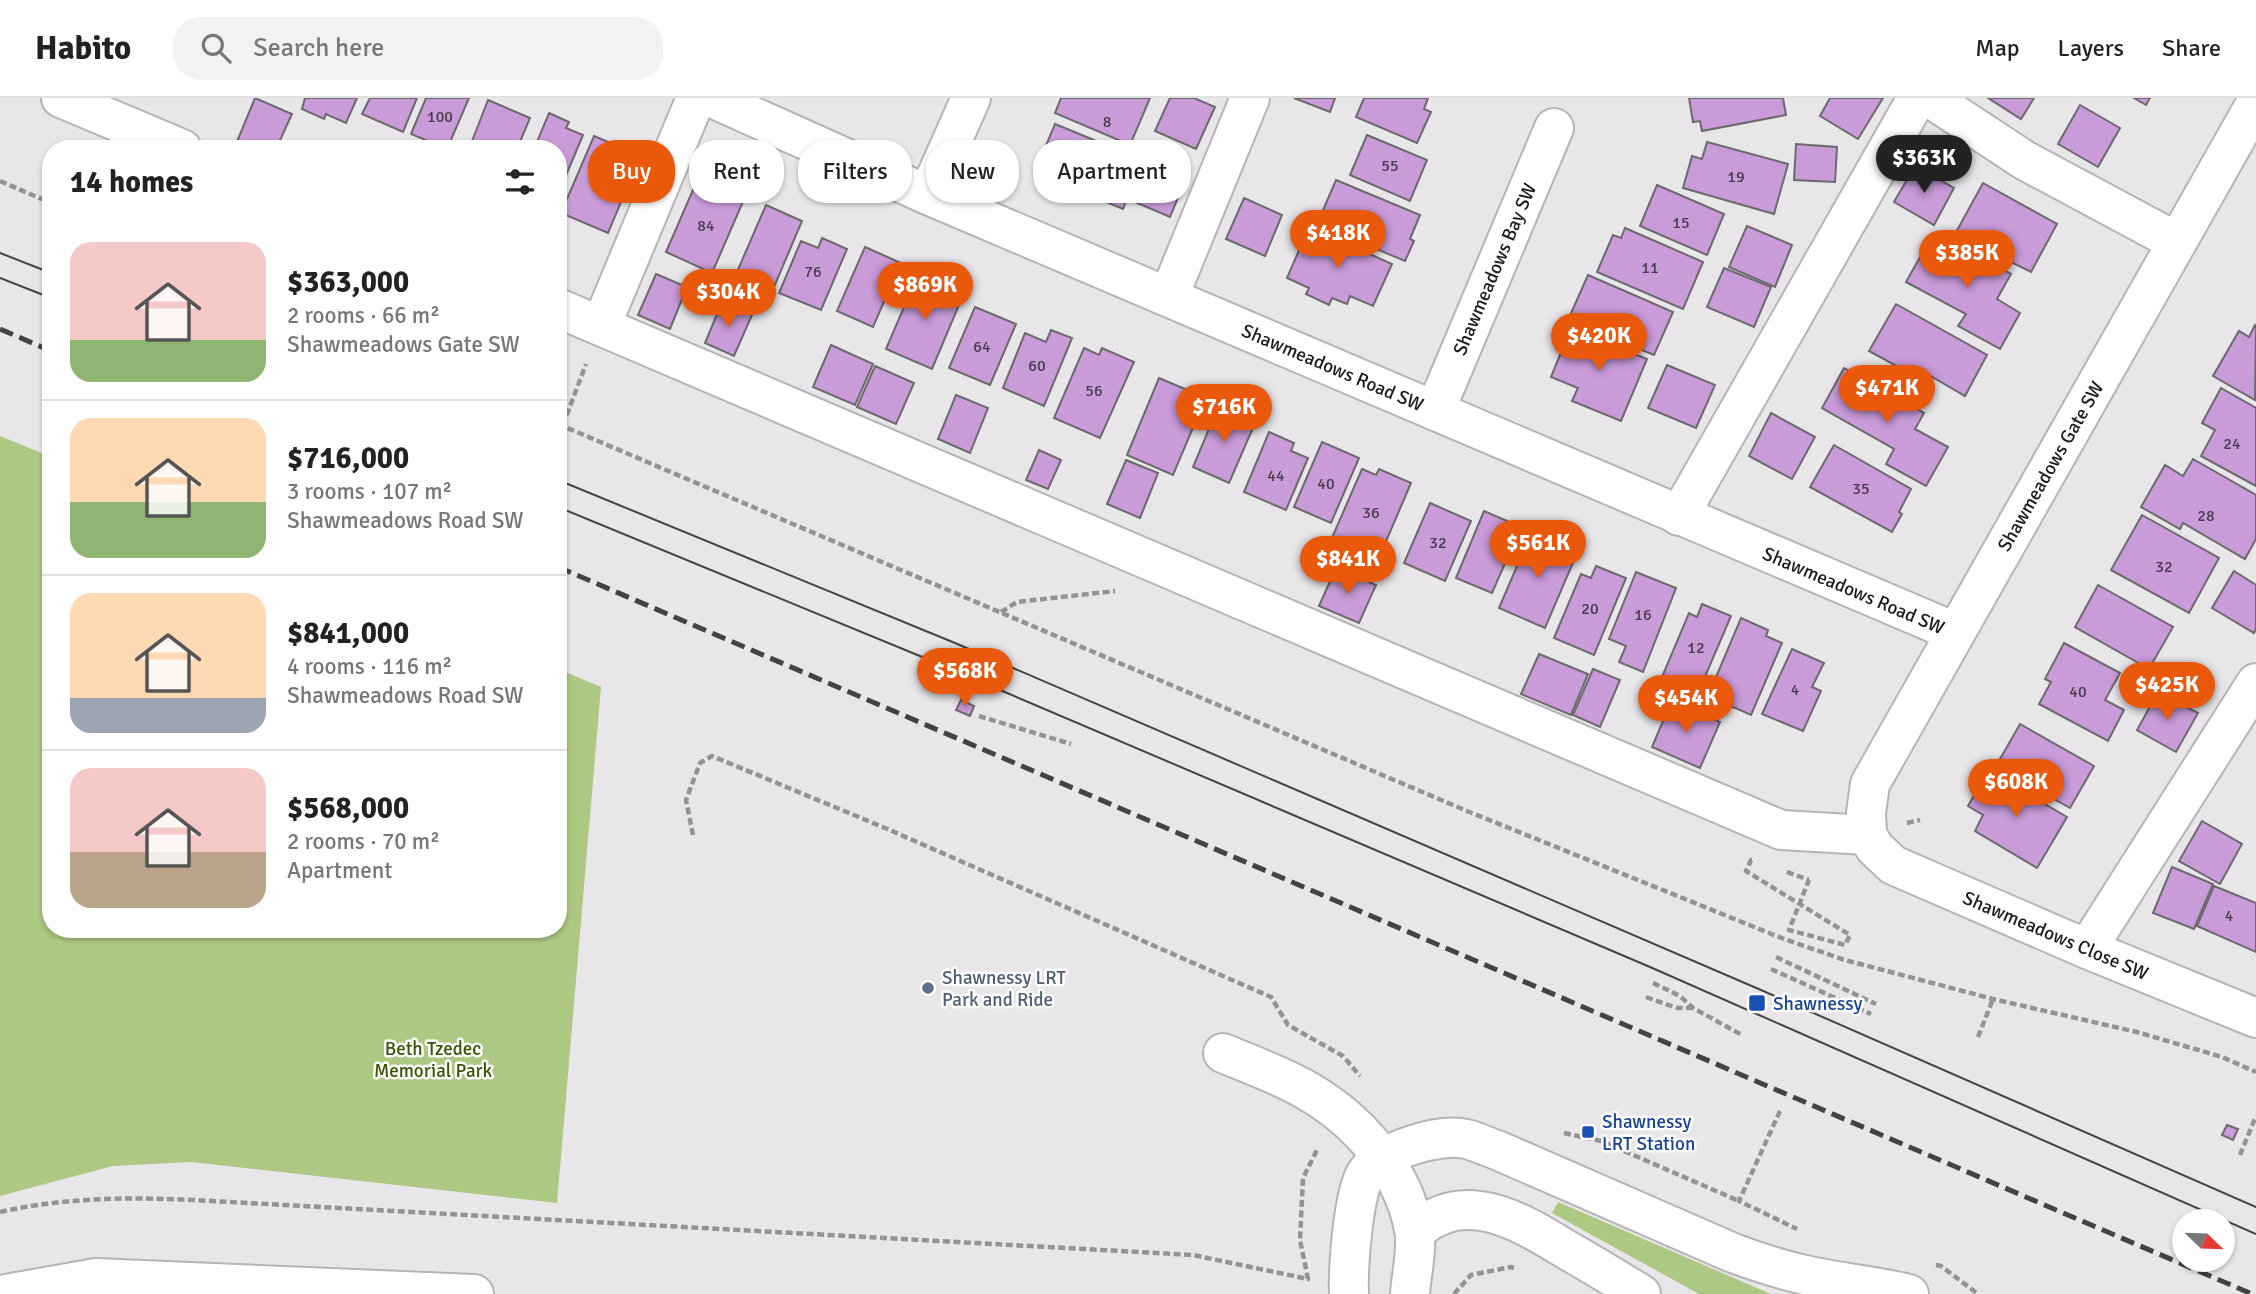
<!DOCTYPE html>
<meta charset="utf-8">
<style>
:root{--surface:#fff;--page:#f2f2f2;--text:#222;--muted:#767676;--line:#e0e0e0;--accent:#ea580c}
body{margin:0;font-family:Signika,sans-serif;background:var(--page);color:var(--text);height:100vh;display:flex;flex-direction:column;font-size:26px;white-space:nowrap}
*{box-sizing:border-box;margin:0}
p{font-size:23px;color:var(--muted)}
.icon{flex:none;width:38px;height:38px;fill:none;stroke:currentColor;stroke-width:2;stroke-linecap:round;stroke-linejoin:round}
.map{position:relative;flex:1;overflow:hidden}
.details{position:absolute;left:42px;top:42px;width:525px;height:798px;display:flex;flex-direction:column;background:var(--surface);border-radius:28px;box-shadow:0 2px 5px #0004}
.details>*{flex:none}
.top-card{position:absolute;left:588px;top:42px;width:665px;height:63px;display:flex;gap:14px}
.needle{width:46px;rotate:113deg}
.buttons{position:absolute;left:2172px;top:1111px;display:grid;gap:14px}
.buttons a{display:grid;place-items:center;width:63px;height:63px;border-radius:50%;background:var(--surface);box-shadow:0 2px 5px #0004;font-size:35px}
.price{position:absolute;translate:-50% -60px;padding:0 16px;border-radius:24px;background:var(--accent);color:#fff;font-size:23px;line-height:46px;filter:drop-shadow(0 2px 4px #0008)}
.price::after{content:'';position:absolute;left:50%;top:42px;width:21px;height:16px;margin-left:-10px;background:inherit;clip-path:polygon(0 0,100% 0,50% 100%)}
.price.current{background:#222;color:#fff}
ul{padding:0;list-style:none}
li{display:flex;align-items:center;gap:21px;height:175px;padding:0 28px}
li+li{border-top:2px solid var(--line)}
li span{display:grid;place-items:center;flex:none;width:196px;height:140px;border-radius:21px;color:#555}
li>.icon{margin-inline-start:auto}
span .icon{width:84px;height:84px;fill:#fffc;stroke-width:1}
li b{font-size:30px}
h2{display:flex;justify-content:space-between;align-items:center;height:84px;padding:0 28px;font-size:30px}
.pill{padding:0 24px;border-radius:28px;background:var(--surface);box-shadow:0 2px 5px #0004;font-size:24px;line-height:63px}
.pill.current{background:var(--accent);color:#fff}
header{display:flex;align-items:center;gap:42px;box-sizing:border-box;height:98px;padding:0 35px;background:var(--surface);border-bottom:2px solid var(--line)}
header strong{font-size:33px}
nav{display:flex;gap:38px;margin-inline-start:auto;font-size:24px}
.search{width:490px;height:63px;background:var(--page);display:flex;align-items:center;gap:18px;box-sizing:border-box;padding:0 24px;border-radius:28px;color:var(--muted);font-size:26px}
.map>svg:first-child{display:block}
.green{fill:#acc883}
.building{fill:#c99bd9;stroke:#6c696d;stroke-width:2}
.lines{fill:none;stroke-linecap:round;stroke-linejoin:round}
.minor-casing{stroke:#b6b4b7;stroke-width:42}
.path{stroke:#949295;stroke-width:4.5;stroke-dasharray:7 3.5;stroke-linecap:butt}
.minor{stroke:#fff;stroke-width:38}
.tram{stroke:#434344;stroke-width:2}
.rail{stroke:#434344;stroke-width:5;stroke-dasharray:14 7;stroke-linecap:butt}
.service-dot{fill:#5c6f8a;stroke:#fff;stroke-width:2.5}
.transit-dot{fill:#1a4fb4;stroke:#fff;stroke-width:2.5}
.labels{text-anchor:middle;stroke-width:5;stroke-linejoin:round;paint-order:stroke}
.number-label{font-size:16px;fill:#463b4b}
.street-label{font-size:19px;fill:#1b1b1c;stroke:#fff}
.service-label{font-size:19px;fill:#4e5e75;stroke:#fff;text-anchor:start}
.transit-label{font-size:19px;fill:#164399;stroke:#fff;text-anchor:start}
.park-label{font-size:19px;fill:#3a5300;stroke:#fff}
</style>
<header>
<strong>Habito</strong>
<div class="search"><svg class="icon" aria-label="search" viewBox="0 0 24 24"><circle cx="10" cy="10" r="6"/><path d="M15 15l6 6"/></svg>Search here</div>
<nav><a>Map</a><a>Layers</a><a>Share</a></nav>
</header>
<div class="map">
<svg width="2256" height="1196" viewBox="0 0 2256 1196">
<rect width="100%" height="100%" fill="#e9e6ea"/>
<g class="green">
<path d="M0,338L51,359V831H558V571L601,589L557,1105L191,1064L113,1068L0,1098Z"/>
<path d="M1558,1104L1771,1196H1699L1552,1115Z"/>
</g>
<g class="building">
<path d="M255,0L292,16L276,51H247L236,46Z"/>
<path d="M305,0H357L346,25L326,16L324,21L302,11Z"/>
<path d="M370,0H417L403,34L362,16Z"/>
<path d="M426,0H469L447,51L411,36Z"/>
<path d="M1061,0H1150L1130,47L1055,15Z"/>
<path d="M1170,0H1194L1215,9L1196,51L1155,33Z"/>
<path d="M1294,0H1335L1330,14Z"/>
<path d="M1364,0H1428L1424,11L1431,14L1417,45L1356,19Z"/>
<path d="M1689,0H1783L1786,17L1702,33L1700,23L1693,24Z"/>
<path d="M1830,0H1883L1858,41L1820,18Z"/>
<path d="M1988,0H2034L2021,21Z"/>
<path d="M2134,0H2150L2146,7Z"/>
<path d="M488,2L530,20L517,51H469Z"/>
<path d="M2080,7L2120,30L2098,69L2058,46Z"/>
<path d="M549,15L569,24L566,30L583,37L559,94L558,51H534Z"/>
<path d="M1055,26L1143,62L1123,111L1045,79L1052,61L1042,57Z"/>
<path d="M1367,37L1427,62L1410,103L1350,77Z"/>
<path d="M594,38L627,52L624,58L638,64L608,135L561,115Z"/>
<path d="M1707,44L1788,66L1774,116L1683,90L1692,58L1702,61Z"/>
<path d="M1796,46L1837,49L1835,84L1794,82Z"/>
<path d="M1148,60L1188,76L1170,119L1130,102Z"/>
<path d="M1915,68L1954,90L1934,127L1894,104Z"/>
<path d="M1336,82L1420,117L1410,141L1414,143L1405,163L1317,126Z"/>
<path d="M696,85L711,92L714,85L745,99L712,175L666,154Z"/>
<path d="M1983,85L2057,126L2031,174L1955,136Z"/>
<path d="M1657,87L1724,116L1707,157L1640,128Z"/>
<path d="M1244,100L1282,117L1265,158L1226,141Z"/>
<path d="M766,107L802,123L774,189L737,174Z"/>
<path d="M1747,128L1792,147L1775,189L1729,169Z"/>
<path d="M1309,129L1392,166L1373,208L1350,198L1347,206L1332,200L1329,207L1306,196L1309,190L1287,180Z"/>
<path d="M1625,130L1703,164L1683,211L1597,174L1613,137L1621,140Z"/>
<path d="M822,140L847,151L821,212L779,195L801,143L818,150Z"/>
<path d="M1952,143L2011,176L1997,201L2020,215L2000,251L1958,228L1966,216L1906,184L1928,145L1946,154Z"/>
<path d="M865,149L901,165L873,229L837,213Z"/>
<path d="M1724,170L1771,189L1754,229L1707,209Z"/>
<path d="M656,176L687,189L670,231L638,217Z"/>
<path d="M1588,177L1673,214L1654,257L1568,222Z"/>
<path d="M916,181L929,187L932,181L964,195L932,271L886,251Z"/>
<path d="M722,204L752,217L734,258L705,245Z"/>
<path d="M1896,206L1987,257L1965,298L1917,270L1913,277L1869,253Z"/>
<path d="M975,209L1016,226L990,287L949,270Z"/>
<path d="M2255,227L2256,228L2255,302L2213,278L2239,233L2249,239Z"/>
<path d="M1571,230L1647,261L1621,323L1572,303L1578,290L1551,279Z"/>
<path d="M1051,232L1072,240L1044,308L1003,290L1025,235L1046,244Z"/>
<path d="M831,247L873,266L855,307L813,289Z"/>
<path d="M1084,250L1099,257L1102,250L1134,264L1100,340L1054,320Z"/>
<path d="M1667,267L1715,287L1696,330L1648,310Z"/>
<path d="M875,268L914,285L896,326L857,309Z"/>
<path d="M1844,270L1924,315L1915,331L1948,349L1926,388L1886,366L1894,351L1822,310Z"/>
<path d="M1159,280L1192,294L1189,300L1203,306L1173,377L1127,357Z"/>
<path d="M2221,290L2256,310V388L2201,358L2215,332L2202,325Z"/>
<path d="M956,297L988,310L970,355L938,341Z"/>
<path d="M1219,307L1256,323L1229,385L1193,369Z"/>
<path d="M1771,315L1815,339L1792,381L1749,358Z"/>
<path d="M1269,334L1294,345L1291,353L1308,360L1286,412L1244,394Z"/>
<path d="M1322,344L1359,360L1331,425L1294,409Z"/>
<path d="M1834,347L1911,391L1899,414L1902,416L1892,434L1810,389Z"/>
<path d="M1039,352L1061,362L1048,391L1026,382Z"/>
<path d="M2193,361L2256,397V441L2245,461L2183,425L2180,431L2141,409L2165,367L2183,378Z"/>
<path d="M1126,362L1158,375L1140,420L1107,406Z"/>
<path d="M1362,371L1376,377L1379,371L1411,385L1378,462L1331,442Z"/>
<path d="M1430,405L1471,423L1445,483L1404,465Z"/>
<path d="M1484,413L1521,429L1492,495L1456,480Z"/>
<path d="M2142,417L2219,460L2189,515L2111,472Z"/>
<path d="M1532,433L1564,447L1561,454L1575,460L1545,530L1499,510Z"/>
<path d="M1596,468L1626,480L1594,557L1554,540L1581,476L1591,480Z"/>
<path d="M1336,470L1376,487L1359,525L1319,508Z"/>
<path d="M2234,473L2256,487V531L2254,535L2212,510Z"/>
<path d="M1636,474L1676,490L1643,574L1619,564L1626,548L1609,541Z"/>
<path d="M2098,487L2173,529L2149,571L2075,529Z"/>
<path d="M1702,506L1731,518L1698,595L1662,579L1689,515L1697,519Z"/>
<path d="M1741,520L1768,532L1766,538L1782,545L1751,617L1708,598Z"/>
<path d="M2064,545L2120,575L2105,602L2124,612L2108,643L2039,606L2051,584L2045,581Z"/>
<path d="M1792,551L1824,565L1812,589L1821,593L1803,633L1762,616Z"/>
<path d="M1539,556L1588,576L1571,617L1521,596Z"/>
<path d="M1593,571L1620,582L1600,629L1573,617Z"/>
<path d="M2158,594L2198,615L2176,654L2137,632Z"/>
<path d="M961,602L974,608L970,618L956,612Z"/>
<path d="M1671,604L1720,624L1700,670L1652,649Z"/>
<path d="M2020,626L2094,668L2070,710L1996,668Z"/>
<path d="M1988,673L2067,719L2037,770L1975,733L1983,717L1968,708Z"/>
<path d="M2202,723L2242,746L2220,786L2179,763Z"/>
<path d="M2172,769L2213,786L2194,831L2153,815Z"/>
<path d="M2214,788L2256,805V854L2197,828Z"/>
<path d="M2227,1027L2238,1031L2233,1042L2222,1037Z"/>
</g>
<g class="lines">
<defs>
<g id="minor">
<path d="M61,0L182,51"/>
<path d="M712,0L928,97L1955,534"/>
<path d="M1930,0L2024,62L2177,144"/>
<path d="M928,97L971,0"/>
<path d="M1169,198L1250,0"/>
<path d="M558,210L1781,732L1867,737"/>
<path d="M601,228L696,0"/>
<path d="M1435,313L1554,30"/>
<path d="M1679,418L1917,0"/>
<path d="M1867,737L1866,715L1870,686L2256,5"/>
<path d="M1867,737L1875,750L1893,767L2087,851L2256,920"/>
<path d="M2087,851L2256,585"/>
<path d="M1223,955C1251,967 1280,977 1306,992C1357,1021 1404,1073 1414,1132C1418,1149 1411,1178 1410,1196"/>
<path d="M1415,1134C1464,1088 1521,1124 1567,1152C1592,1166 1616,1181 1641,1196"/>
<path d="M6,1196L96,1180L474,1196"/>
<path d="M1349,1196C1348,1172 1353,1092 1367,1074C1383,1052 1440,1035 1466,1041C1476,1043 1487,1049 1497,1052L1733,1155C1755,1163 1778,1171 1801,1176C1837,1185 1873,1187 1909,1196"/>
</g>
</defs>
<use href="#minor" class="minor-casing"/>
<g class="path">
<path d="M0,83L51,105"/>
<path d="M558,326L1467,713L1784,841L1845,862L1993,901L2137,934L2222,959L2256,974"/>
<path d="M563,327L586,266"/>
<path d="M1001,514L1017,504L1115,493"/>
<path d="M979,618L1071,646"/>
<path d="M1907,725L1920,722"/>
<path d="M693,737L686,702L700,665L712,658L885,730L1271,899L1288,927L1343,958L1360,978"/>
<path d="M1752,762H1751L1746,773L1850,837L1845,847L1789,832L1809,782"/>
<path d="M1787,774L1809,782"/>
<path d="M1776,859L1876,906"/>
<path d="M1771,871L1871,916"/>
<path d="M1653,885L1680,898L1693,910L1742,937"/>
<path d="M1646,899L1677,910H1693"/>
<path d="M1978,939L1993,901"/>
<path d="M1780,1013L1739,1103L1797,1131"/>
<path d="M1564,1035L1601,1043L1739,1103"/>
<path d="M2240,1057L2256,1018"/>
<path d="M0,1114C71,1098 140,1099 212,1103L1193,1157L1308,1181L1300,1142L1303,1080L1318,1050"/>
<path d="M1936,1167L1941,1168L1978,1196"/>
<path d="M1454,1196L1471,1177L1511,1169L1514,1170"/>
</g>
<use href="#minor" class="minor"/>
<g class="tram">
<path d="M0,155L51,175"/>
<path d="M0,180L51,200"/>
<path d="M558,382L955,545L1761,892L2256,1109"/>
<path d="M558,409L932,563L1650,869L2256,1136"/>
</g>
<g class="rail">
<path d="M0,231L51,253"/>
<path d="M558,469L2252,1196"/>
</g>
</g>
<circle class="service-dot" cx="928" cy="890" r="7"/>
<g class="transit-dot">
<rect x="1748" y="896" width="18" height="18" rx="3.5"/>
<rect x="1581" y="1027" width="14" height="14" rx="3.5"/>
</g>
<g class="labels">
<g class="number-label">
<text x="440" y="24">100</text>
<text x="1107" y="29">8</text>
<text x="1390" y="73">55</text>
<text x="1736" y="84">19</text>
<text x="1681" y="130">15</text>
<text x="706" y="133">84</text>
<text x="1650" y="175">11</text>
<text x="813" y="179">76</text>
<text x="982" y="254">64</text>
<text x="1037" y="273">60</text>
<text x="1094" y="298">56</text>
<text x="2232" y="351">24</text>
<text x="1276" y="383">44</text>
<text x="1326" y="391">40</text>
<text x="1861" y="396">35</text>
<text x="1371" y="420">36</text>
<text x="2206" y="423">28</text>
<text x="1438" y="450">32</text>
<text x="2164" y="474">32</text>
<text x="1590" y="516">20</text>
<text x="1643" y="522">16</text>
<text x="1696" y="555">12</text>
<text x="1795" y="597">4</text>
<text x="2078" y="599">40</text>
<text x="2229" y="823">4</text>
</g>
<g class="street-label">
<text transform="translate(1494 171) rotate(-67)" y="7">Shawmeadows Bay SW</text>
<text transform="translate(1333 269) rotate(23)" y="7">Shawmeadows Road SW</text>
<text transform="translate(2050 368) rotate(-60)" y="7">Shawmeadows Gate SW</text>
<text transform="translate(1854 492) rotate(23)" y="7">Shawmeadows Road SW</text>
<text transform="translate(2056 837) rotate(23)" y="7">Shawmeadows Close SW</text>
</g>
<g class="service-label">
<text x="942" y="886">Shawnessy LRT<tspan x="942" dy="22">Park and Ride</tspan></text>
</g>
<g class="transit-label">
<text x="1773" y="912">Shawnessy</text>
<text x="1602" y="1030">Shawnessy<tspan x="1602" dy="22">LRT Station</tspan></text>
</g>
<g class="park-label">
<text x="433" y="957">Beth Tzedec<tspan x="433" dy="22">Memorial Park</tspan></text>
</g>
</g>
</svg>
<div class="buttons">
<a><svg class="needle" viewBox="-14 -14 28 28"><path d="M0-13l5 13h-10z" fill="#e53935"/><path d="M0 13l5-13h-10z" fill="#767676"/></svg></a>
</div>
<b class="price current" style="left:1924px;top:97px">$363K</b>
<b class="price" style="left:1338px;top:172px">$418K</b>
<b class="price" style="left:1967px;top:192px">$385K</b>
<b class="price" style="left:925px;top:224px">$869K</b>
<b class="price" style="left:728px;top:231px">$304K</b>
<b class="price" style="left:1599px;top:275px">$420K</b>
<b class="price" style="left:1887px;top:327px">$471K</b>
<b class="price" style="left:1224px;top:346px">$716K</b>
<b class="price" style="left:1538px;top:482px">$561K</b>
<b class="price" style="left:1348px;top:498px">$841K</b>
<b class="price" style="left:965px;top:610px">$568K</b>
<b class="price" style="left:2167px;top:624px">$425K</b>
<b class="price" style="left:1686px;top:637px">$454K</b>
<b class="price" style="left:2016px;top:721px">$608K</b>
<div class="top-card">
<a class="pill current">Buy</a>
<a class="pill">Rent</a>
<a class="pill">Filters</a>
<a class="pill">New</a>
<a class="pill">Apartment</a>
</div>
<section class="details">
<h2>14 homes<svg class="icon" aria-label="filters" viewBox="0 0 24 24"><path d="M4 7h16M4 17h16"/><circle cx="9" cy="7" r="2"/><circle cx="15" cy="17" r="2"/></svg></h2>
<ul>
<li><span style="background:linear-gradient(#f6c9c9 70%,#8fb573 0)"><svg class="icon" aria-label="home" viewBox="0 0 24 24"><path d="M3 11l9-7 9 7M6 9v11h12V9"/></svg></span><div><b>$363,000</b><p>2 rooms · 66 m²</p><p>Shawmeadows Gate SW</p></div></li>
<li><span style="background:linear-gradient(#ffd9b3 60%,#8fb573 0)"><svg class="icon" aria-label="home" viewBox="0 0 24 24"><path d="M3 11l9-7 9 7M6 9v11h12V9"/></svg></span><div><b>$716,000</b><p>3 rooms · 107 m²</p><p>Shawmeadows Road SW</p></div></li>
<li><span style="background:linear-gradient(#ffd9b3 75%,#9aa5b1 0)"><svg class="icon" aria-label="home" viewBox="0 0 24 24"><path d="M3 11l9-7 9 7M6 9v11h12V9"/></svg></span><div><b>$841,000</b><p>4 rooms · 116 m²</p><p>Shawmeadows Road SW</p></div></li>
<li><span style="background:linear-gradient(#f6c9c9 60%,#b9a48a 0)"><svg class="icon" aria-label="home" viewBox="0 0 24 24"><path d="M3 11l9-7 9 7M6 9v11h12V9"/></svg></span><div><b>$568,000</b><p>2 rooms · 70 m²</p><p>Apartment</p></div></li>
</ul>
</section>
</div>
